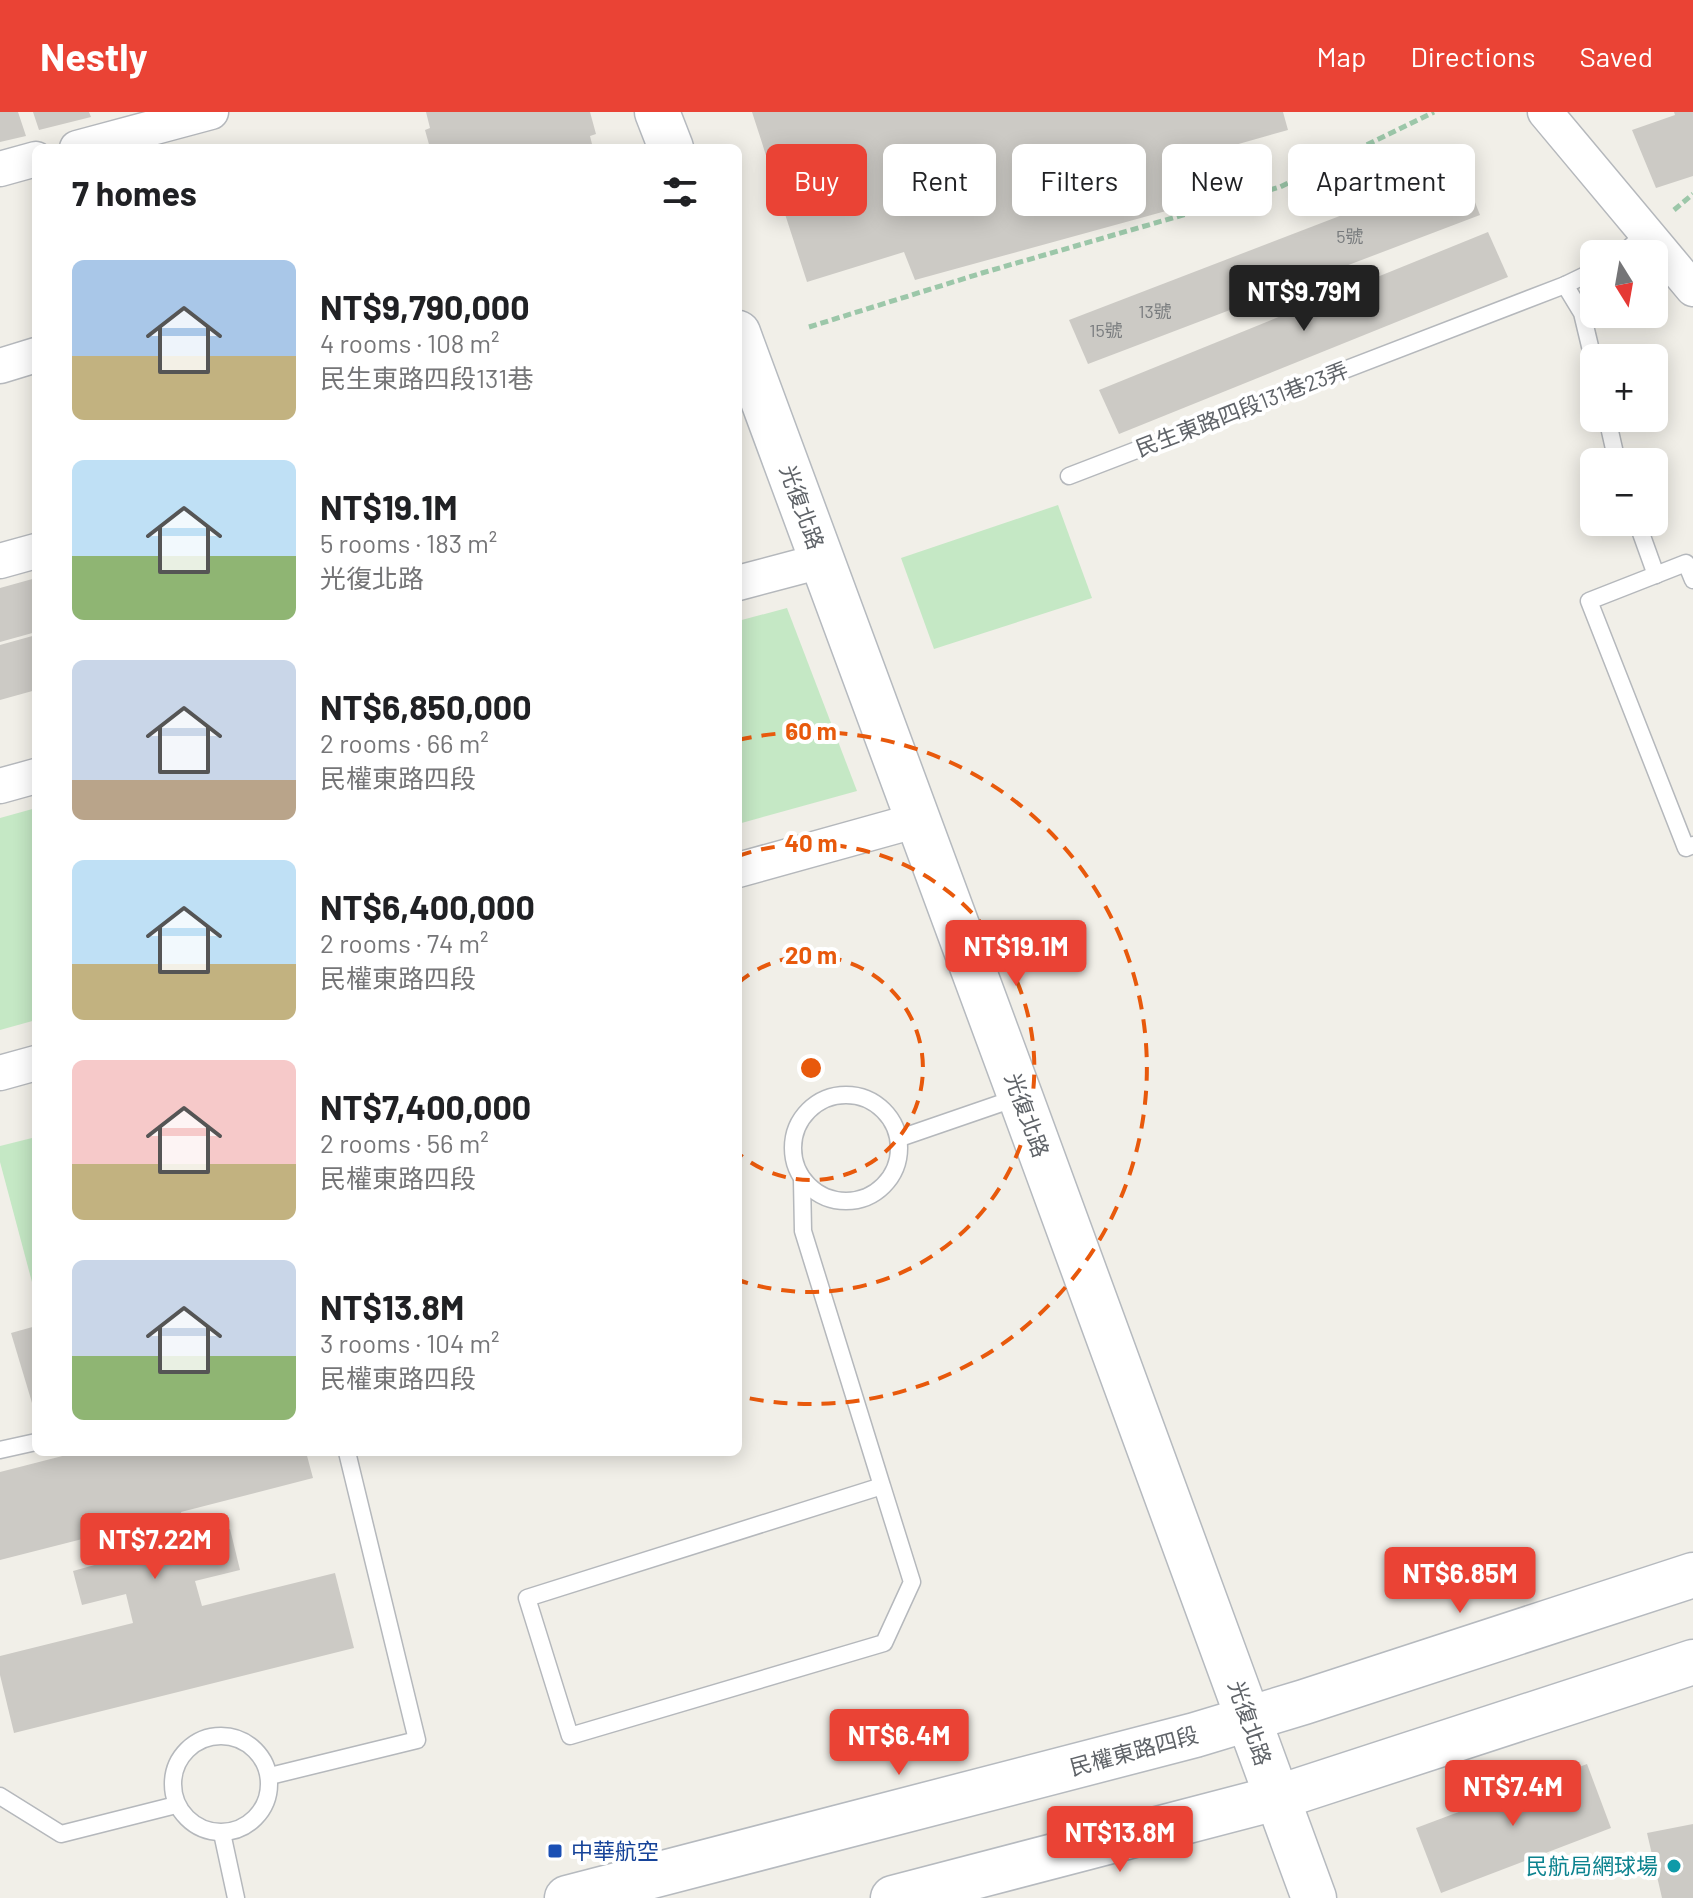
<!DOCTYPE html>
<meta charset="utf-8">
<style>
:root{--surface:#fff;--page:#f2f2f2;--text:#202124;--muted:#757577;--accent:#ea4335}
body{margin:0;font-family:Barlow,"Noto Sans TC",sans-serif;background:var(--page);color:var(--text);height:100vh;display:flex;flex-direction:column;font-size:30px;white-space:nowrap}
*{box-sizing:border-box;margin:0}
p{font-size:26px;color:var(--muted)}
.icon{flex:none;width:44px;height:44px;fill:none;stroke:currentColor;stroke-width:2;stroke-linecap:round;stroke-linejoin:round}
.map{position:relative;flex:1;overflow:hidden}
.sheet{position:absolute;left:32px;top:32px;width:710px;height:1312px;display:flex;flex-direction:column;background:var(--surface);border-radius:12px;box-shadow:0 4px 20px #0003}
.sheet>*{flex:none}
.banner{position:absolute;left:766px;top:32px;width:760px;height:72px;display:flex;gap:16px}
.needle{width:52px;rotate:169deg}
.buttons{position:absolute;left:1580px;top:128px;display:grid;gap:16px}
.buttons a{display:grid;place-items:center;width:88px;height:88px;border-radius:12px;background:var(--surface);box-shadow:0 4px 20px #0003;font-size:40px}
.price{position:absolute;translate:-50% -68px;padding:0 18px;border-radius:8px;background:var(--accent);color:#fff;font-size:26px;line-height:52px;filter:drop-shadow(0 2px 4px #0008)}
.price::after{content:'';position:absolute;left:50%;top:48px;width:24px;height:18px;margin-left:-12px;background:inherit;clip-path:polygon(0 0,100% 0,50% 100%)}
.price.on{background:#222;color:#fff}
ul{padding:0;list-style:none}
li{display:flex;align-items:center;gap:24px;height:200px;padding:0 40px}
li span{display:grid;place-items:center;flex:none;width:224px;height:160px;border-radius:12px;color:#555}
li>.icon{margin-inline-start:auto}
span .icon{width:96px;height:96px;fill:#fffc;stroke-width:1}
li b{font-size:34px}
h2{display:flex;justify-content:space-between;align-items:center;height:96px;padding:0 40px;font-size:34px}
.pill{padding:0 28px;border-radius:12px;background:var(--surface);box-shadow:0 4px 20px #0003;font-size:28px;line-height:72px}
.pill.on{background:var(--accent);color:#fff}
header{display:flex;align-items:center;gap:48px;box-sizing:border-box;height:112px;padding:0 40px;background:var(--accent);color:#fff}
header strong{font-size:38px}
nav{display:flex;gap:44px;margin-inline-start:auto;font-size:28px}
.map>svg:first-child{display:block}
.green{fill:#c5e8c5}
.building{fill:#cccac5}
.lines{fill:none;stroke-linecap:round;stroke-linejoin:round}
.lane-casing{stroke:#b5b8bc;stroke-width:19}
.street-casing{stroke:#b5b8bc;stroke-width:37}
.secondary-casing{stroke:#b6babf;stroke-width:47}
.path{stroke:#9cc7a9;stroke-width:5;stroke-dasharray:8 4;stroke-linecap:butt}
.lane{stroke:#fff;stroke-width:16}
.street{stroke:#fff;stroke-width:34}
.secondary{stroke:#fff;stroke-width:44}
.ring{fill:none;stroke:#e8590c;stroke-width:4;stroke-dasharray:14 10}
.transit-dot{fill:#1a4fb4;stroke:#fff;stroke-width:3}
.culture-dot{fill:#0f9aa8;stroke:#fff;stroke-width:3}
.labels{text-anchor:middle;stroke-width:8;stroke-linejoin:round;paint-order:stroke}
.number-label{font-size:18px;fill:#7a7d7f}
.street-label{font-size:22px;fill:#5f6368;stroke:#fff}
.transit-label{font-size:22px;fill:#164399;stroke:#fff;text-anchor:start}
.culture-label{font-size:22px;fill:#0d838f;stroke:#fff;text-anchor:end}
.centre{fill:#e8590c;stroke:#fff;stroke-width:4}
.ring-label{font-size:24px;text-anchor:middle;font-weight:bold;fill:#e8590c;stroke:#fff;stroke-width:8;stroke-linejoin:round;paint-order:stroke}
</style>
<header>
<strong>Nestly</strong>
<nav><a>Map</a><a>Directions</a><a>Saved</a></nav>
</header>
<div class="map">
<svg width="1693" height="1786" viewBox="0 0 1693 1786">
<rect width="100%" height="100%" fill="#f1efe8"/>
<g class="green">
<path d="M1058,393L1092,486L934,537L901,446Z"/>
<path d="M787,496L857,679L738,712V509Z"/>
<path d="M36,696V908L0,918V706Z"/>
<path d="M36,1025V1185L0,1050V1034Z"/>
</g>
<g class="building">
<path d="M0,0H18L26,24L0,30Z"/>
<path d="M33,0H89L91,5L39,18Z"/>
<path d="M426,0H590L596,22L590,24L593,36H522L521,33L515,34L516,36H430L425,18L430,16Z"/>
<path d="M752,0H1283L1288,18L1235,33L1246,77L915,168L904,140L807,170Z"/>
<path d="M1674,0H1693V64L1656,76L1632,18L1675,3Z"/>
<path d="M1462,57L1480,103L1088,252L1069,208Z"/>
<path d="M1488,120L1508,165L1119,322L1099,278Z"/>
<path d="M36,466V520L0,530V476Z"/>
<path d="M36,523V578L0,588V533Z"/>
<path d="M36,1214V1301H35L11,1221Z"/>
<path d="M78,1340H306L313,1366L181,1400L188,1428L230,1417L240,1458L195,1469L202,1494L335,1461L354,1536L14,1621L0,1563V1544L133,1511L126,1482L82,1493L73,1459L109,1449L102,1422L0,1448V1360Z"/>
<path d="M1587,1652L1611,1716L1441,1781L1416,1716Z"/>
<path d="M1693,1712V1786H1662L1647,1721Z"/>
</g>
<g class="lines">
<defs>
<g id="lane">
<path d="M1622,142L1646,121"/>
<path d="M1565,173L1582,201L1594,251"/>
<path d="M1607,306L1617,350"/>
<path d="M1069,364L1565,173L1594,159"/>
<path d="M1637,410L1656,463"/>
<path d="M1693,468L1686,451L1589,489L1686,736L1693,733"/>
<circle cx="846" cy="1036" r="53"/>
<path d="M900,1026L1019,985"/>
<path d="M802,1068L803,1119L882,1374L527,1486L570,1624L884,1531L912,1470L882,1374"/>
<path d="M0,1338L36,1330"/>
<circle cx="221" cy="1672" r="48"/>
<path d="M270,1664L417,1628L347,1340"/>
<path d="M0,1684L61,1722L176,1693"/>
<path d="M222,1721L236,1786"/>
</g>
<g id="street">
<path d="M1545,0L1693,177"/>
<path d="M77,36L211,0"/>
<path d="M0,57L36,47"/>
<path d="M0,254L36,243"/>
<path d="M0,449L36,439"/>
<path d="M738,471L821,449"/>
<path d="M0,674L36,664"/>
<path d="M738,758L918,708"/>
<path d="M0,961L36,951"/>
</g>
<g id="secondary">
<path d="M657,0L671,36"/>
<path d="M738,221L1020,984L1314,1786"/>
<path d="M567,1786L1195,1623L1304,1590L1693,1463"/>
<path d="M893,1786L1276,1686L1693,1550"/>
</g>
</defs>
<use href="#lane" class="lane-casing"/>
<use href="#street" class="street-casing"/>
<use href="#secondary" class="secondary-casing"/>
<g class="path">
<path d="M1674,98L1693,82"/>
<path d="M809,215L982,161L1280,75L1434,0"/>
</g>
<use href="#lane" class="lane"/>
<use href="#street" class="street"/>
<use href="#secondary" class="secondary"/>
</g>
<g class="ring">
<path d="M738 871A112 112 0 1 1 738 1041"/>
<path d="M738 744A224 224 0 1 1 738 1168"/>
<path d="M738 628A336 336 0 1 1 738 1284"/>
</g>
<rect class="transit-dot" x="547" y="1731" width="16" height="16" rx="4"/>
<circle class="culture-dot" cx="1674" cy="1754" r="8"/>
<g class="labels">
<g class="number-label">
<text x="1350" y="131">5號</text>
<text x="1155" y="206">13號</text>
<text x="1106" y="225">15號</text>
</g>
<g class="street-label">
<text transform="translate(1242 297) rotate(-21)" y="8">民生東路四段131巷23弄</text>
<text transform="translate(802 395) rotate(70)" y="8">光復北路</text>
<text transform="translate(1027 1003) rotate(70)" y="8">光復北路</text>
<text transform="translate(1250 1611) rotate(71)" y="8">光復北路</text>
<text transform="translate(1134 1639) rotate(-15)" y="8">民權東路四段</text>
</g>
<g class="transit-label">
<text x="571" y="1747">中華航空</text>
</g>
<g class="culture-label">
<text x="1658" y="1762">民航局網球場</text>
</g>
</g>
<circle cx="811" cy="956" r="12" class="centre"/>
<g class="ring-label">
<text x="811" y="628">60 m</text>
<text x="811" y="740">40 m</text>
<text x="811" y="852">20 m</text>
</g>
</svg>
<div class="buttons">
<a><svg class="needle" viewBox="-14 -14 28 28"><path d="M0-13l5 13h-10z" fill="#e53935"/><path d="M0 13l5-13h-10z" fill="#757577"/></svg></a>
<a>+</a>
<a>−</a>
</div>
<b class="price on" style="left:1304px;top:221px">NT$9.79M</b>
<b class="price" style="left:1016px;top:876px">NT$19.1M</b>
<b class="price" style="left:155px;top:1469px">NT$7.22M</b>
<b class="price" style="left:1460px;top:1503px">NT$6.85M</b>
<b class="price" style="left:899px;top:1665px">NT$6.4M</b>
<b class="price" style="left:1513px;top:1716px">NT$7.4M</b>
<b class="price" style="left:1120px;top:1762px">NT$13.8M</b>
<div class="banner">
<a class="pill on">Buy</a>
<a class="pill">Rent</a>
<a class="pill">Filters</a>
<a class="pill">New</a>
<a class="pill">Apartment</a>
</div>
<section class="sheet">
<h2>7 homes<svg class="icon" aria-label="filters" viewBox="0 0 24 24"><path d="M4 7h16M4 17h16"/><circle cx="9" cy="7" r="2"/><circle cx="15" cy="17" r="2"/></svg></h2>
<ul>
<li><span style="background:linear-gradient(#a9c7e8 60%,#c2b280 0)"><svg class="icon" aria-label="home" viewBox="0 0 24 24"><path d="M3 11l9-7 9 7M6 9v11h12V9"/></svg></span><div><b>NT$9,790,000</b><p>4 rooms · 108 m²</p><p>民生東路四段131巷</p></div></li>
<li><span style="background:linear-gradient(#bfe0f5 60%,#8fb573 0)"><svg class="icon" aria-label="home" viewBox="0 0 24 24"><path d="M3 11l9-7 9 7M6 9v11h12V9"/></svg></span><div><b>NT$19.1M</b><p>5 rooms · 183 m²</p><p>光復北路</p></div></li>
<li><span style="background:linear-gradient(#c9d6e8 75%,#b9a48a 0)"><svg class="icon" aria-label="home" viewBox="0 0 24 24"><path d="M3 11l9-7 9 7M6 9v11h12V9"/></svg></span><div><b>NT$6,850,000</b><p>2 rooms · 66 m²</p><p>民權東路四段</p></div></li>
<li><span style="background:linear-gradient(#bfe0f5 65%,#c2b280 0)"><svg class="icon" aria-label="home" viewBox="0 0 24 24"><path d="M3 11l9-7 9 7M6 9v11h12V9"/></svg></span><div><b>NT$6,400,000</b><p>2 rooms · 74 m²</p><p>民權東路四段</p></div></li>
<li><span style="background:linear-gradient(#f6c9c9 65%,#c2b280 0)"><svg class="icon" aria-label="home" viewBox="0 0 24 24"><path d="M3 11l9-7 9 7M6 9v11h12V9"/></svg></span><div><b>NT$7,400,000</b><p>2 rooms · 56 m²</p><p>民權東路四段</p></div></li>
<li><span style="background:linear-gradient(#c9d6e8 60%,#8fb573 0)"><svg class="icon" aria-label="home" viewBox="0 0 24 24"><path d="M3 11l9-7 9 7M6 9v11h12V9"/></svg></span><div><b>NT$13.8M</b><p>3 rooms · 104 m²</p><p>民權東路四段</p></div></li>
</ul>
</section>
</div>
